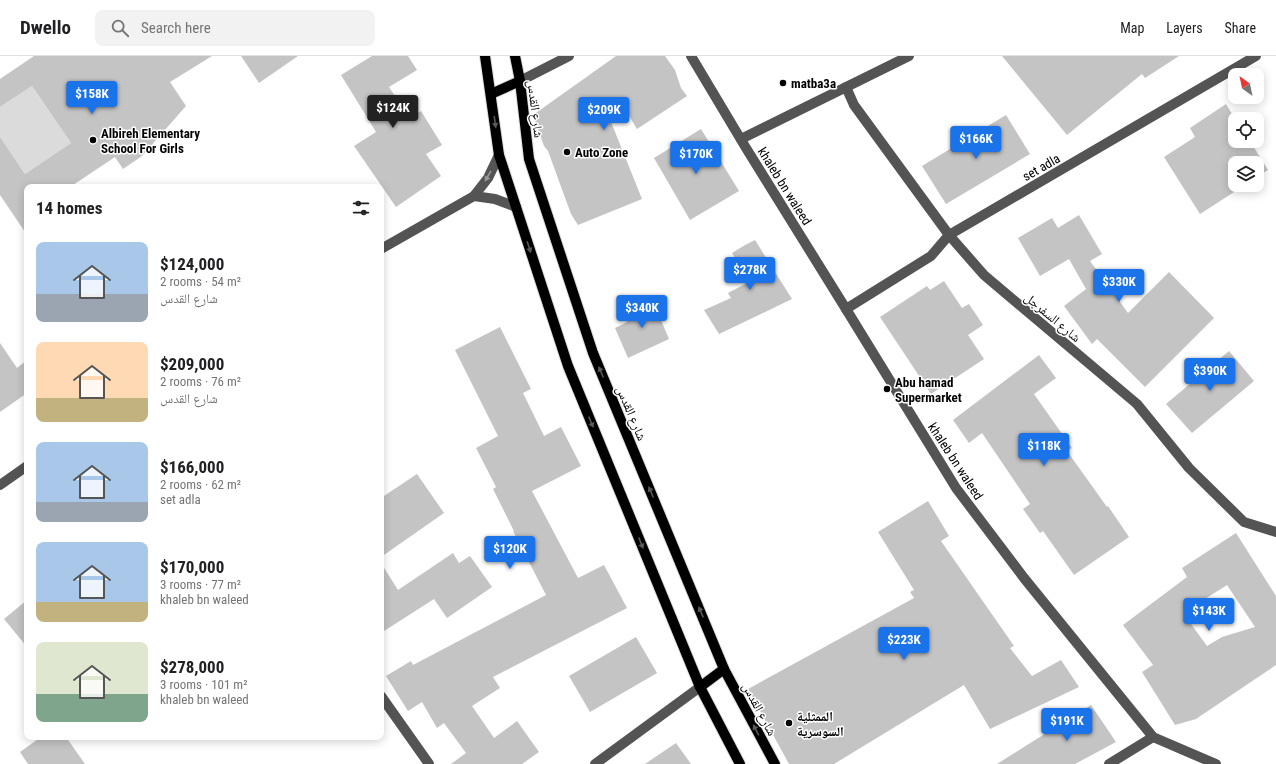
<!DOCTYPE html>
<meta charset="utf-8">
<style>
:root{--surface:#fff;--page:#f2f2f2;--text:#202124;--muted:#757577;--line:#e0e0e0;--accent:#1a73e8}
body{margin:0;font-family:"Roboto Condensed","Noto Naskh Arabic",sans-serif;background:var(--page);color:var(--text);height:100vh;display:flex;flex-direction:column;font-size:15px;white-space:nowrap}
*{box-sizing:border-box;margin:0}
p{font-size:13px;color:var(--muted)}
.icon{flex:none;width:22px;height:22px;fill:none;stroke:currentColor;stroke-width:2;stroke-linecap:round;stroke-linejoin:round}
.map{position:relative;flex:1;overflow:hidden}
.drawer{position:absolute;left:24px;top:128px;width:360px;height:556px;display:flex;flex-direction:column;background:var(--surface);border-radius:8px;box-shadow:0 2px 10px #0003}
.drawer>*{flex:none}
.needle{width:26px;rotate:327deg}
.fabs{position:absolute;left:1228px;top:12px;display:grid;gap:8px}
.fabs a{display:grid;place-items:center;width:36px;height:36px;border-radius:8px;background:var(--surface);box-shadow:0 2px 10px #0003;font-size:20px}
.price{position:absolute;translate:-50% -34px;padding:0 9px;border-radius:4px;background:var(--accent);color:#fff;font-size:13px;line-height:26px;filter:drop-shadow(0 1px 2px #0008)}
.price::after{content:'';position:absolute;left:50%;top:24px;width:12px;height:9px;margin-left:-6px;background:inherit;clip-path:polygon(0 0,100% 0,50% 100%)}
.price.selected{background:#222;color:#fff}
ul{padding:0;list-style:none}
li{display:flex;align-items:center;gap:12px;height:100px;padding:0 12px}
li span{display:grid;place-items:center;flex:none;width:112px;height:80px;border-radius:8px;color:#555}
li>.icon{margin-inline-start:auto}
span .icon{width:48px;height:48px;fill:#fffc;stroke-width:1}
li b{font-size:17px}
h2{display:flex;justify-content:space-between;align-items:center;height:48px;padding:0 12px;font-size:17px}
header{display:flex;align-items:center;gap:24px;box-sizing:border-box;height:56px;padding:0 20px;background:var(--surface);border-bottom:1px solid var(--line)}
header strong{font-size:19px}
nav{display:flex;gap:22px;margin-inline-start:auto;font-size:14px}
.search{width:280px;height:36px;background:var(--page);display:flex;align-items:center;gap:10px;box-sizing:border-box;padding:0 14px;border-radius:8px;color:var(--muted);font-size:15px}
.map>svg:first-child{display:block}
.green{fill:#dbdbdb}
.building{fill:#c4c4c4;fill-rule:evenodd}
.lines{fill:none;stroke-linecap:round;stroke-linejoin:round}
.major-casing{stroke:#dbdbdb;stroke-width:12}
.minor{stroke:#545454;stroke-width:10}
.major{stroke:#000;stroke-width:10}
.oneway{fill:#595959}
.oneway2{fill:#989898}
.poi-dot{fill:#000;stroke:#fff;stroke-width:1.5}
.labels{text-anchor:middle;stroke-width:3;stroke-linejoin:round;paint-order:stroke}
.poi-label{font-size:13px;font-weight:bold;fill:#000;stroke:#fff;text-anchor:start}
.street-label{font-size:13px;fill:#000;stroke:#fff}
</style>
<header>
<strong>Dwello</strong>
<div class="search"><svg class="icon" aria-label="search" viewBox="0 0 24 24"><circle cx="10" cy="10" r="6"/><path d="M15 15l6 6"/></svg>Search here</div>
<nav><a>Map</a><a>Layers</a><a>Share</a></nav>
</header>
<div class="map">
<svg width="1276" height="708" viewBox="0 0 1276 708">
<rect width="100%" height="100%" fill="#fff"/>
<path class="green" d="M32,30L71,87L25,118L0,81V51Z"/>
<g class="building">
<path d="M34,0H212L170,26L186,50L142,100L123,113L115,101L70,131H27V179L0,139V81L25,118L71,87L32,30L0,51V23Z"/>
<path d="M241,0H298L259,27Z"/>
<path d="M372,0H408L417,14L389,31L409,62L421,55L442,89L426,98L441,120L396,151L354,90L376,76L341,19Z"/>
<path d="M616,0H665L675,14L681,32L687,40L637,73L619,43L605,51L642,143L578,169L571,158L548,95L544,90L533,59Z"/>
<path d="M1002,0H1179L1145,22L1142,18L1067,79Z"/>
<path d="M1226,48L1235,63V85H1250L1268,114L1257,121V107H1235V129H1245L1200,158L1164,101L1195,81L1190,72Z"/>
<path d="M1006,59L1030,98L946,148L922,110Z"/>
<path d="M701,73L739,135L690,164L654,102Z"/>
<path d="M1079,159L1102,198L1090,205L1128,257L1169,216L1214,262L1145,331L1097,283L1092,288L1064,250L1086,233L1069,203L1040,220L1018,182L1052,162L1058,172Z"/>
<path d="M755,184L792,243L719,278L704,254L731,242L728,237L749,226L732,197L745,189Z"/>
<path d="M944,225L962,252L969,248L983,269L968,279L984,303L931,338L880,261L927,230L930,234Z"/>
<path d="M652,243L669,283L628,302L615,272L627,266L623,256Z"/>
<path d="M500,271L531,333L523,337L544,380L561,371L581,410L532,435L578,522L604,509L627,552L493,621L500,632L472,650L494,682L517,665L539,696L522,708H451L466,697L444,667L437,672L422,646L408,655L386,620L411,605L413,609L546,539L513,475H514L493,433L496,431L476,392L498,380L455,294Z"/>
<path d="M0,287L17,312L27,304V337L0,356Z"/>
<path d="M1229,295L1254,325L1192,377L1166,348Z"/>
<path d="M1039,299L1056,322L1034,338L1072,392L1067,395L1107,451L1108,450L1129,481L1074,519L1043,475L1040,477L1023,453L1030,448L982,377L969,387L953,364Z"/>
<path d="M417,418L444,457L381,501V442Z"/>
<path d="M928,445L949,480L941,485L1014,590L1010,592L1032,620L1061,604L1079,631L990,673L964,629L834,708H789L748,633L914,542L910,536L914,534L878,476Z"/>
<path d="M1236,477L1276,540V609L1196,663L1175,669L1142,616L1153,609L1123,569L1187,521L1182,512ZM1227,529L1255,571L1222,581L1207,590L1183,557Z"/>
<path d="M453,497L459,507L470,500L492,531L447,562L434,543L381,577V507L398,534Z"/>
<path d="M27,544V591L4,563Z"/>
<path d="M636,581L657,617L590,656L569,620Z"/>
<path d="M1091,649L1116,686L1075,708H997Z"/>
<path d="M41,681H66L85,708H28L20,696Z"/>
<path d="M676,687L691,708H645Z"/>
</g>
<g class="lines">
<defs>
<g id="major">
<path d="M485,0L499,99L568,310L700,631L740,708"/>
<path d="M515,0L520,25L529,103L593,297L724,613L775,708"/>
<path d="M491,38L520,25"/>
<path d="M700,631L724,613"/>
</g>
</defs>
<use href="#major" class="major-casing"/>
<g class="minor">
<path d="M691,0L746,92L846,253L956,432L1024,522L1153,681L1216,708"/>
<path d="M520,25L569,0"/>
<path d="M846,31L854,49L949,179L984,219L1137,348L1189,412L1244,466L1276,476"/>
<path d="M741,83L909,0"/>
<path d="M474,140L495,143L516,151"/>
<path d="M381,193L474,140L488,122L499,99"/>
<path d="M846,253L931,200L949,179L1256,0"/>
<path d="M0,429L27,410"/>
<path d="M381,640L429,708"/>
<path d="M595,708L700,631"/>
<path d="M1109,708L1153,681"/>
</g>
<use href="#major" class="major"/>
</g>
<defs><path id="oneway-solid" d="M-6-.8H1V-3.2L6.5 0L1 3.2V.8H-6Z"/></defs>
<g class="oneway">
<use href="#oneway-solid" transform="translate(495 66) rotate(82)"/>
<use href="#oneway-solid" transform="translate(529 191) rotate(72)"/>
<use href="#oneway-solid" transform="translate(601 316) rotate(-113)"/>
<use href="#oneway-solid" transform="translate(591 366) rotate(68)"/>
<use href="#oneway-solid" transform="translate(651 436) rotate(-113)"/>
<use href="#oneway-solid" transform="translate(641 487) rotate(68)"/>
<use href="#oneway-solid" transform="translate(701 556) rotate(-113)"/>
<use href="#oneway-solid" transform="translate(756 674) rotate(-118)"/>
</g>
<use class="oneway2" href="#oneway-solid" transform="translate(488 120) rotate(120)"/>
<g class="poi-dot">
<circle cx="783" cy="27" r="4"/>
<circle cx="93" cy="84" r="4"/>
<circle cx="567" cy="96" r="4"/>
<circle cx="887" cy="333" r="4"/>
<circle cx="789" cy="667" r="4"/>
</g>
<g class="labels">
<g class="poi-label">
<text x="791" y="32">matba3a</text>
<text x="101" y="82">Albireh Elementary<tspan x="101" dy="15">School For Girls</tspan></text>
<text x="575" y="101">Auto Zone</text>
<text x="895" y="331">Abu hamad<tspan x="895" dy="15">Supermarket</tspan></text>
<text x="797" y="665">الممثلية<tspan x="797" dy="15">السوسرية</tspan></text>
</g>
<g class="street-label">
<text transform="translate(536 53) rotate(83)" y="5">شارع القدس</text>
<text transform="translate(1041 111) rotate(-30)" y="5">set adla</text>
<text transform="translate(785 130) rotate(58)" y="5">khaleb bn waleed</text>
<text transform="translate(1053 261) rotate(40)" y="5">شارع السفرجل</text>
<text transform="translate(632 357) rotate(67)" y="5">شارع القدس</text>
<text transform="translate(956 405) rotate(57)" y="5">khaleb bn waleed</text>
<text transform="translate(760 653) rotate(62)" y="5">شارع القدس</text>
</g>
</g>
</svg>
<div class="fabs">
<a><svg class="needle" viewBox="-14 -14 28 28"><path d="M0-13l5 13h-10z" fill="#e53935"/><path d="M0 13l5-13h-10z" fill="#757577"/></svg></a>
<a><svg class="icon" aria-label="locate" viewBox="0 0 24 24"><circle cx="12" cy="12" r="6"/><path d="M12 2v4M12 18v4M2 12h4M18 12h4"/></svg></a>
<a><svg class="icon" aria-label="layers" viewBox="0 0 24 24"><path d="M12 4l9 5-9 5-9-5zM3 14l9 5 9-5"/></svg></a>
</div>
<b class="price" style="left:92px;top:59px">$158K</b>
<b class="price selected" style="left:393px;top:73px">$124K</b>
<b class="price" style="left:604px;top:75px">$209K</b>
<b class="price" style="left:976px;top:104px">$166K</b>
<b class="price" style="left:696px;top:119px">$170K</b>
<b class="price" style="left:750px;top:235px">$278K</b>
<b class="price" style="left:1119px;top:247px">$330K</b>
<b class="price" style="left:642px;top:273px">$340K</b>
<b class="price" style="left:1210px;top:336px">$390K</b>
<b class="price" style="left:1044px;top:411px">$118K</b>
<b class="price" style="left:510px;top:514px">$120K</b>
<b class="price" style="left:1209px;top:576px">$143K</b>
<b class="price" style="left:904px;top:605px">$223K</b>
<b class="price" style="left:1067px;top:686px">$191K</b>
<section class="drawer">
<h2>14 homes<svg class="icon" aria-label="filters" viewBox="0 0 24 24"><path d="M4 7h16M4 17h16"/><circle cx="9" cy="7" r="2"/><circle cx="15" cy="17" r="2"/></svg></h2>
<ul>
<li><span style="background:linear-gradient(#a9c7e8 65%,#9aa5b1 0)"><svg class="icon" aria-label="home" viewBox="0 0 24 24"><path d="M3 11l9-7 9 7M6 9v11h12V9"/></svg></span><div><b>$124,000</b><p>2 rooms · 54 m²</p><p>شارع القدس</p></div></li>
<li><span style="background:linear-gradient(#ffd9b3 70%,#c2b280 0)"><svg class="icon" aria-label="home" viewBox="0 0 24 24"><path d="M3 11l9-7 9 7M6 9v11h12V9"/></svg></span><div><b>$209,000</b><p>2 rooms · 76 m²</p><p>شارع القدس</p></div></li>
<li><span style="background:linear-gradient(#a9c7e8 75%,#9aa5b1 0)"><svg class="icon" aria-label="home" viewBox="0 0 24 24"><path d="M3 11l9-7 9 7M6 9v11h12V9"/></svg></span><div><b>$166,000</b><p>2 rooms · 62 m²</p><p>set adla</p></div></li>
<li><span style="background:linear-gradient(#a9c7e8 75%,#c2b280 0)"><svg class="icon" aria-label="home" viewBox="0 0 24 24"><path d="M3 11l9-7 9 7M6 9v11h12V9"/></svg></span><div><b>$170,000</b><p>3 rooms · 77 m²</p><p>khaleb bn waleed</p></div></li>
<li><span style="background:linear-gradient(#dfe7d0 65%,#7fa58c 0)"><svg class="icon" aria-label="home" viewBox="0 0 24 24"><path d="M3 11l9-7 9 7M6 9v11h12V9"/></svg></span><div><b>$278,000</b><p>3 rooms · 101 m²</p><p>khaleb bn waleed</p></div></li>
</ul>
</section>
</div>
